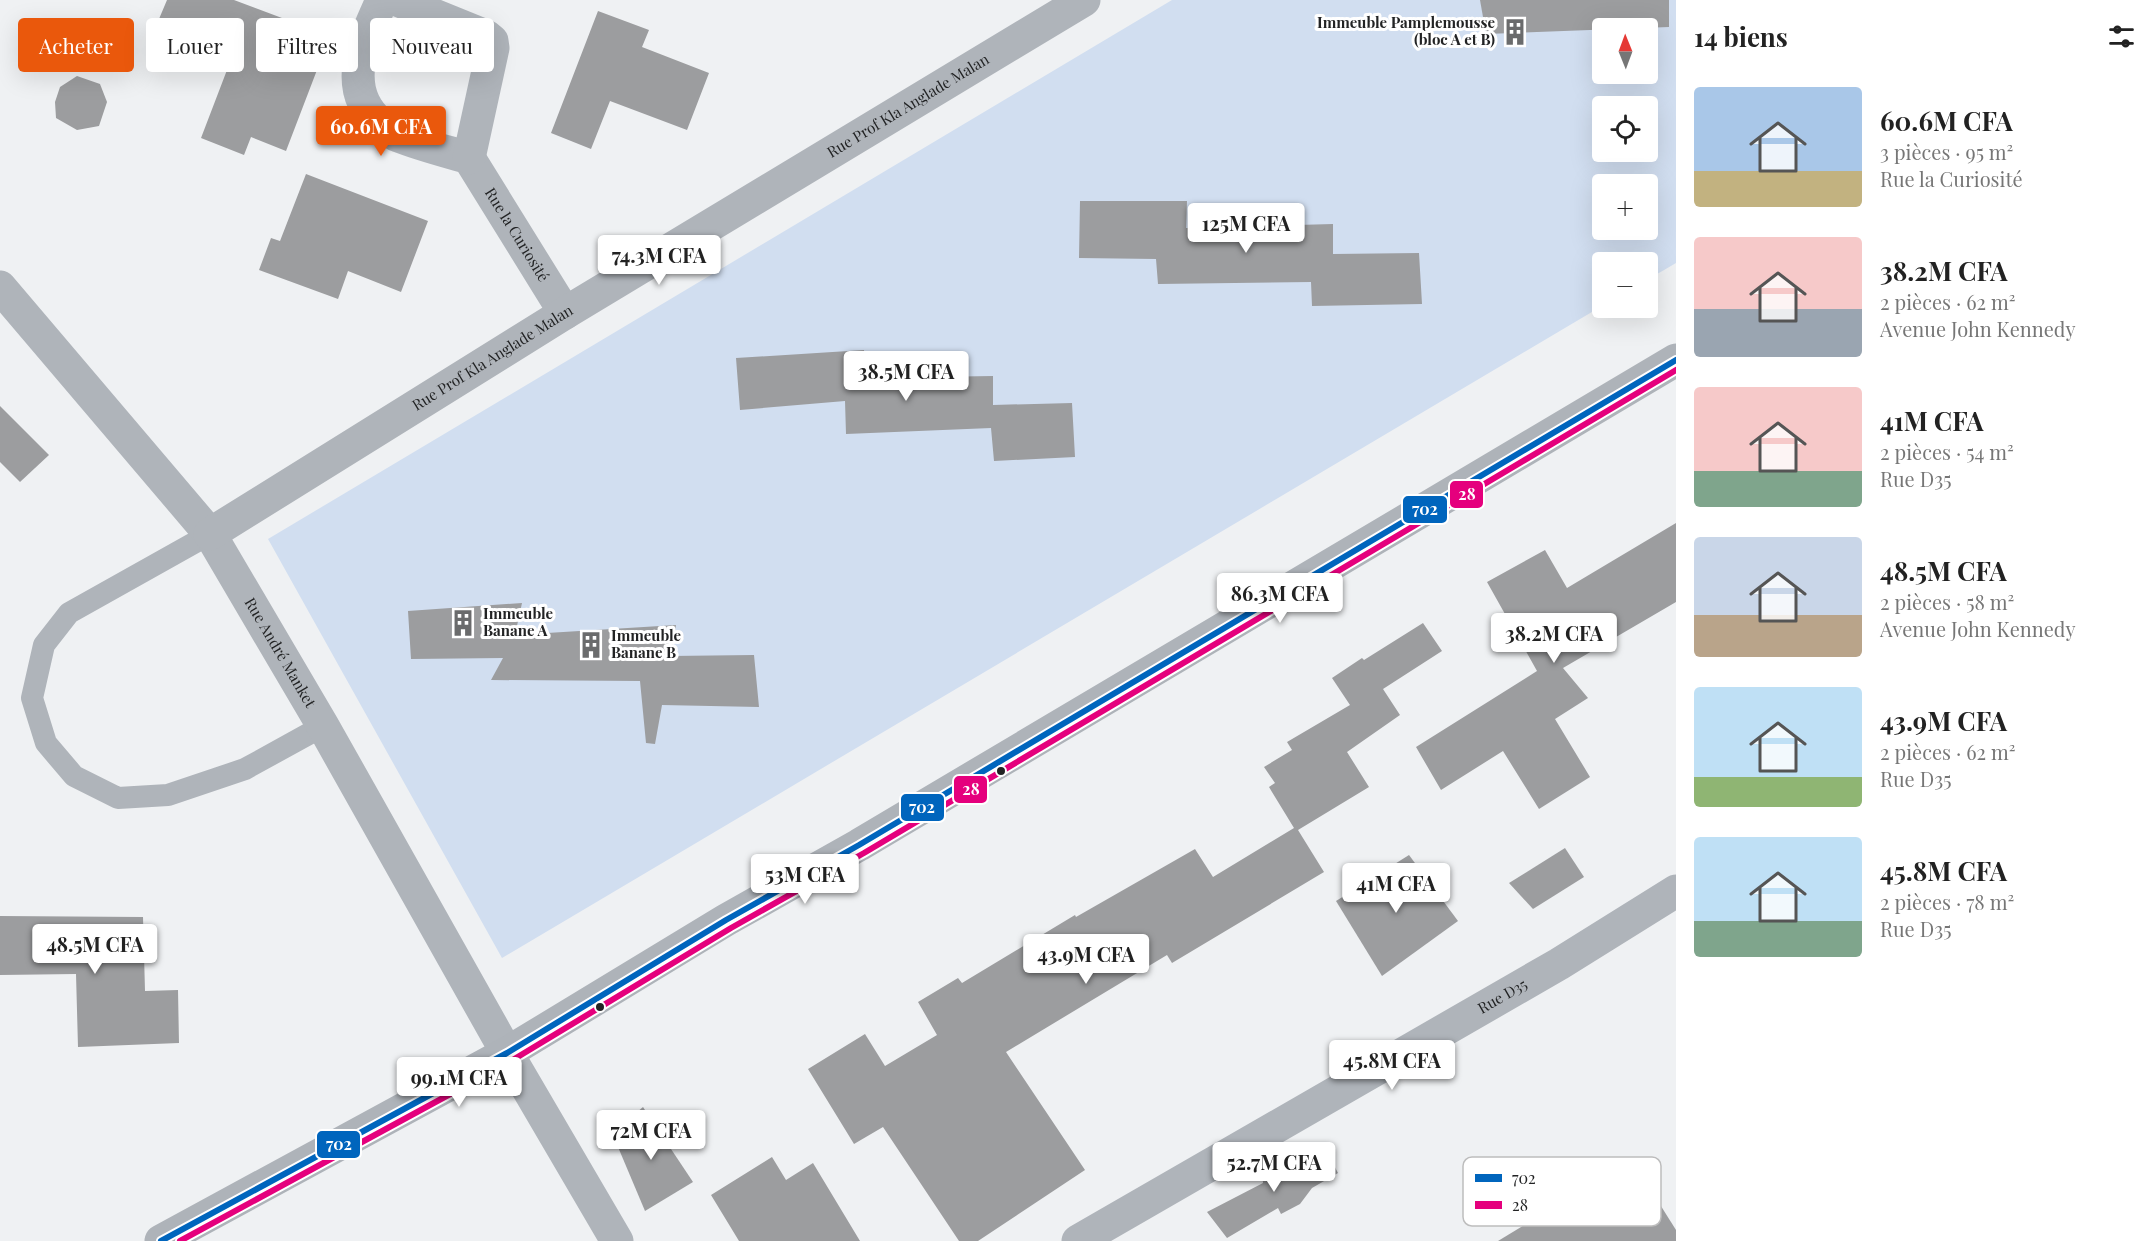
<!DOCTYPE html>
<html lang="fr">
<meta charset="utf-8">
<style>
:root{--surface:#fff;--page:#f6f6f6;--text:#222;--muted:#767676;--accent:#ea580c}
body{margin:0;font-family:"Playfair Display",serif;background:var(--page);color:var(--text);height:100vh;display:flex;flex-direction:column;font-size:22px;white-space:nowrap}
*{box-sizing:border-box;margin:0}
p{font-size:20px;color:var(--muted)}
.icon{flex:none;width:33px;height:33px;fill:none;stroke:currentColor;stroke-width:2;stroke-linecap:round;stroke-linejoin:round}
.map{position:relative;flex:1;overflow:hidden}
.drawer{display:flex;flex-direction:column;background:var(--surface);width:480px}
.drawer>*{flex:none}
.hud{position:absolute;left:18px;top:18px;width:570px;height:54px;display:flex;gap:12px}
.needle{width:39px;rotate:359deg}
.tools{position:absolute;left:1592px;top:18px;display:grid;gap:12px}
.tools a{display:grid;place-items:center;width:66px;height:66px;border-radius:6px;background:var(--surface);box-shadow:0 6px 24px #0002;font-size:30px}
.price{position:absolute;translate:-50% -51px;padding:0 14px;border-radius:6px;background:#fff;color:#222;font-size:20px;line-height:39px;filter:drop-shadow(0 2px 3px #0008)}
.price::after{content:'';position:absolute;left:50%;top:36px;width:18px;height:14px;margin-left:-9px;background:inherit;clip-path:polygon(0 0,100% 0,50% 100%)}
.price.current{background:var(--accent);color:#fff}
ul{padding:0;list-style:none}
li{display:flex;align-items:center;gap:18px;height:150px;padding:0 18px}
li span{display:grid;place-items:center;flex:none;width:168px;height:120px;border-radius:6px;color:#555}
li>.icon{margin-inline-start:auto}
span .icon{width:72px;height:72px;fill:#fffc;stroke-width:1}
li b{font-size:26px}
h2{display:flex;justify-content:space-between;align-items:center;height:72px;padding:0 18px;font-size:26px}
.pill{padding:0 21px;border-radius:6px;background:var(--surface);box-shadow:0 6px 24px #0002;font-size:21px;line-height:54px}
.pill.current{background:var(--accent);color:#fff}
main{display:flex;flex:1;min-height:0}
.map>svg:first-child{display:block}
.green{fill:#d1def0;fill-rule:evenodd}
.building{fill:#9c9d9f}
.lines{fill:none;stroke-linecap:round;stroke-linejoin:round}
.service{stroke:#afb4ba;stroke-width:22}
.minor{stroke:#afb4ba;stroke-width:33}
.secondary{stroke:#aeb3b9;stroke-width:33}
.bus-1-casing{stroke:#fff;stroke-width:10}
.bus-2-casing{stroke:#fff;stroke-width:10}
.bus-1{stroke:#0065bd;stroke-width:6}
.bus-2{stroke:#e5007d;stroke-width:6}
.bus-dot{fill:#222324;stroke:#fff;stroke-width:2}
.labels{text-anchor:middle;stroke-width:6;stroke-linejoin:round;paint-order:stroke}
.poi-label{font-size:15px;font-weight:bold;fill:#222324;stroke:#fff;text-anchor:start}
.street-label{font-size:15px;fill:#222324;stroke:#fff}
.key{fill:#fff;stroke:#bdbdbd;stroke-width:1.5}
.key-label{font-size:16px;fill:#222324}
.line-badge{stroke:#fff;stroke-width:2}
.badge-label{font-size:16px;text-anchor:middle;font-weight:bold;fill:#fff}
</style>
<main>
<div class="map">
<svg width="1676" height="1241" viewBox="0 0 1676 1241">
<rect width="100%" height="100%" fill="#eff1f3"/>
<path class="green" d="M1172,0H1676V263L1647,280V262H1602V306L502,958L268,539ZM1602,28H1647V74H1602ZM1602,106H1647V152H1602ZM1602,184H1647V230H1602Z"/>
<g class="building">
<path d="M167,0H234L330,36L286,151L251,137L244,155L201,138L227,70L151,38Z"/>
<path d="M1480,0H1669V27L1486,34Z"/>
<path d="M598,11L649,30L642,47L709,73L687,130L610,101L591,149L551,133Z"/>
<path d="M77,76L100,84L107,102L99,126L77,130L56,118L55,102L60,87Z"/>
<path d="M306,174L428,221L401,292L348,271L338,299L259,270L271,238L280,241Z"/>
<path d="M1080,201H1187L1186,228L1333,224V254L1419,253L1422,304L1312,306L1311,282L1158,284L1156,259L1079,258Z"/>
<path d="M864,350L866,378L993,376V405L1072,403L1075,457L994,461L991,428L846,434L845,401L740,410L736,358Z"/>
<path d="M0,406L49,455L20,482L0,462Z"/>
<path d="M1676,523V602L1563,668L1588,698L1555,719L1590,777L1539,809L1503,751L1441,790L1416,747L1537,671L1487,582L1545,550L1567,588Z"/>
<path d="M522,603L515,635L676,625L671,656L754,655L759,707L662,705L655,744L646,743L640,681L491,680L503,658L411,659L408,611Z"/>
<path d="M1423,623L1442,651L1383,689L1400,715L1347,752L1369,787L1298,830L1324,872L1172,963L1167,955L1006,1052L1085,1170L978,1241H959L883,1127L854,1144L808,1069L865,1034L885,1066L937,1035L918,1002L958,978L962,983L1075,915L1076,917L1195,849L1213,877L1294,828L1269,787L1275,783L1264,767L1292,750L1287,742L1350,705L1332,678L1362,658L1364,660Z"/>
<path d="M1565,848L1584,877L1533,909L1509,883Z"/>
<path d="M1409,855L1458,921L1382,976L1336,901Z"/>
<path d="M0,916L143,917L145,991L178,990L179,1043L78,1047L76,974L0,975Z"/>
<path d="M643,1107L693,1182L645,1211L618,1147L622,1125Z"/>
<path d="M1326,1150L1338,1173L1312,1188L1300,1204L1281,1214L1278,1208L1227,1238L1207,1212L1263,1183L1262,1172L1286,1162L1295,1166Z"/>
<path d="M772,1157L786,1180L813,1163L860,1241H739L711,1195Z"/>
<path d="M1632,1160L1676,1230V1241H1498Z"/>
</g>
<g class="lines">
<path class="service" d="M210,534L69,613L44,645L32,698L46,743L74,776L118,798L168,795L245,769L323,726"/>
<g class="minor">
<path id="s1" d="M382,0C365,39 339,88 380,123C385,127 391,134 398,136C421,145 445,151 469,158L565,313"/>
<path d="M397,0L486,36L492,41L493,48L469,158"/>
<path id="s2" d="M0,287L210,534L323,726L507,1053L617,1241"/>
<path id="s3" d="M210,534L565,313L1084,0"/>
<path id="s4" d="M1078,1241L1559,964L1676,891"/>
</g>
<path class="secondary" d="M161,1241L507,1053L726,920L859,845L1676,360"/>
<defs>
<path id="bus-1" d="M161,1241L507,1053L726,920L859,845L1676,360"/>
<path id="bus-2" d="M180,1241L511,1061L731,928L864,853L1676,370"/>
</defs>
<use href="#bus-1" class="bus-1-casing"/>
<use href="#bus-2" class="bus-2-casing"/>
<use href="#bus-1" class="bus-1"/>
<use href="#bus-2" class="bus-2"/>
</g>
<defs>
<symbol id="building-bare" viewBox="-9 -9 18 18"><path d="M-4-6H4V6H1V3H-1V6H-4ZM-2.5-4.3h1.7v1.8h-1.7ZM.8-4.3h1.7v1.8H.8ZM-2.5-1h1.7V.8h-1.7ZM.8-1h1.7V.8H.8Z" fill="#6a6b6c" stroke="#fff" stroke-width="2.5" paint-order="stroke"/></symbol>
</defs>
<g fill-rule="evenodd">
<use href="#building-bare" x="1496" y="13" width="38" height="38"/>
<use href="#building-bare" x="444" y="604" width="38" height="38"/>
<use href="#building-bare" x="572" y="626" width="38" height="38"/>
</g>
<g class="bus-dot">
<circle cx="1001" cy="771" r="5"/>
<circle cx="600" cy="1007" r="5"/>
</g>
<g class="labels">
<g class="poi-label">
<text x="1495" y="28" text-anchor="end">Immeuble Pamplemousse<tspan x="1495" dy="17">(bloc A et B)</tspan></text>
<text x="483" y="619">Immeuble<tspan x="483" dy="17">Banane A</tspan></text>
<text x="611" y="641">Immeuble<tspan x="611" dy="17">Banane B</tspan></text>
</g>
<g class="street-label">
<text dy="5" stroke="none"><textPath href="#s3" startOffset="819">Rue Prof Kla Anglade Malan</textPath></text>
<text dy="5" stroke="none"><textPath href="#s1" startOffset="321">Rue la Curiosité</textPath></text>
<text dy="5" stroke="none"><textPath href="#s3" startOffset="333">Rue Prof Kla Anglade Malan</textPath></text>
<text dy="5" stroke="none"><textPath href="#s2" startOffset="462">Rue André Manket</textPath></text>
<text dy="5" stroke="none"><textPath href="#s4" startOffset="490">Rue D35</textPath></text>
</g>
</g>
<rect x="1463" y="1157" width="198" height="69" rx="9" class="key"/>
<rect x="1475" y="1174" width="27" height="8" fill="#0065bd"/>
<rect x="1475" y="1201" width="27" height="8" fill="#e5007d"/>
<g class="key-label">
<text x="1512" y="1184">702</text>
<text x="1512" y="1211">28</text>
</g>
<g class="line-badge">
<rect x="1449" y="480" width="35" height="29" rx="6" fill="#e5007d"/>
<rect x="1402" y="495" width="46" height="29" rx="6" fill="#0065bd"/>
<rect x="953" y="775" width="35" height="29" rx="6" fill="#e5007d"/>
<rect x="900" y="793" width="45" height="29" rx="6" fill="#0065bd"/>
<rect x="316" y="1130" width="45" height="29" rx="6" fill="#0065bd"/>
</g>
<g class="badge-label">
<text x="1467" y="500">28</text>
<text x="1425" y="515">702</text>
<text x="971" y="795">28</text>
<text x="922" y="813">702</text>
<text x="339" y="1150">702</text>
</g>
</svg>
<div class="tools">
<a><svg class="needle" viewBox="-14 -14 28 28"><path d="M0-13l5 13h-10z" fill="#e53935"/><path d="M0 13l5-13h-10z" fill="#767676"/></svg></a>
<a><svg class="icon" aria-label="locate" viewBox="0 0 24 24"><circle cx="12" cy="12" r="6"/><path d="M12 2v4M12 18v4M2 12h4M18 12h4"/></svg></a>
<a>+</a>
<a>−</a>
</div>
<b class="price current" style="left:381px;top:157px">60.6M CFA</b>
<b class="price" style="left:1246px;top:254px">125M CFA</b>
<b class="price" style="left:659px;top:286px">74.3M CFA</b>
<b class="price" style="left:906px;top:402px">38.5M CFA</b>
<b class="price" style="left:1280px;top:624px">86.3M CFA</b>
<b class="price" style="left:1554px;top:664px">38.2M CFA</b>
<b class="price" style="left:805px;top:905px">53M CFA</b>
<b class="price" style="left:1396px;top:914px">41M CFA</b>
<b class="price" style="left:95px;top:975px">48.5M CFA</b>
<b class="price" style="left:1086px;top:985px">43.9M CFA</b>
<b class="price" style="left:1392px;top:1091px">45.8M CFA</b>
<b class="price" style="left:459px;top:1108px">99.1M CFA</b>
<b class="price" style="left:651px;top:1161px">72M CFA</b>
<b class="price" style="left:1274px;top:1193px">52.7M CFA</b>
<div class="hud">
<a class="pill current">Acheter</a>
<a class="pill">Louer</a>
<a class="pill">Filtres</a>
<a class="pill">Nouveau</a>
</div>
</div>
<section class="drawer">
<h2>14 biens<svg class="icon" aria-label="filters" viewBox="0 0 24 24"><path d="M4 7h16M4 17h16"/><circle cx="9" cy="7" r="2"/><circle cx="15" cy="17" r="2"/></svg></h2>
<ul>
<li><span style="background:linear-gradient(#a9c7e8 70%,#c2b280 0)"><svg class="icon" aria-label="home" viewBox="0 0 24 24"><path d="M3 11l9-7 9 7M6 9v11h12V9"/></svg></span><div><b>60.6M CFA</b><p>3 pièces · 95 m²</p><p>Rue la Curiosité</p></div></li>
<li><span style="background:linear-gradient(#f6c9c9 60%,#9aa5b1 0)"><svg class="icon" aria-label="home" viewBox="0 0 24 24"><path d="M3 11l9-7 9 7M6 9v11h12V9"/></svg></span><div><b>38.2M CFA</b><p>2 pièces · 62 m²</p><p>Avenue John Kennedy</p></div></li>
<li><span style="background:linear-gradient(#f6c9c9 70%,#7fa58c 0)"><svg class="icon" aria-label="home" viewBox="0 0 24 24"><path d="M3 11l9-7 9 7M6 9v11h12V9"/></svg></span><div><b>41M CFA</b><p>2 pièces · 54 m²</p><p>Rue D35</p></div></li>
<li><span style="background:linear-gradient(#c9d6e8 65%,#b9a48a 0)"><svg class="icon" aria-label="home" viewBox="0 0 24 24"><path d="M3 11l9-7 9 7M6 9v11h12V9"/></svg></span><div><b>48.5M CFA</b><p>2 pièces · 58 m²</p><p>Avenue John Kennedy</p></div></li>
<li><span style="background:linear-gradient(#bfe0f5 75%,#8fb573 0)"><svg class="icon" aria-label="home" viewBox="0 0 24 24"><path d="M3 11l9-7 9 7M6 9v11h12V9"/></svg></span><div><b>43.9M CFA</b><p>2 pièces · 62 m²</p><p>Rue D35</p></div></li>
<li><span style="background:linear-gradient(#bfe0f5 70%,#7fa58c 0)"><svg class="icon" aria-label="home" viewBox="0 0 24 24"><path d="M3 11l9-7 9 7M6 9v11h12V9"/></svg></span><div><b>45.8M CFA</b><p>2 pièces · 78 m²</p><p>Rue D35</p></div></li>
</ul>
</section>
</main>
